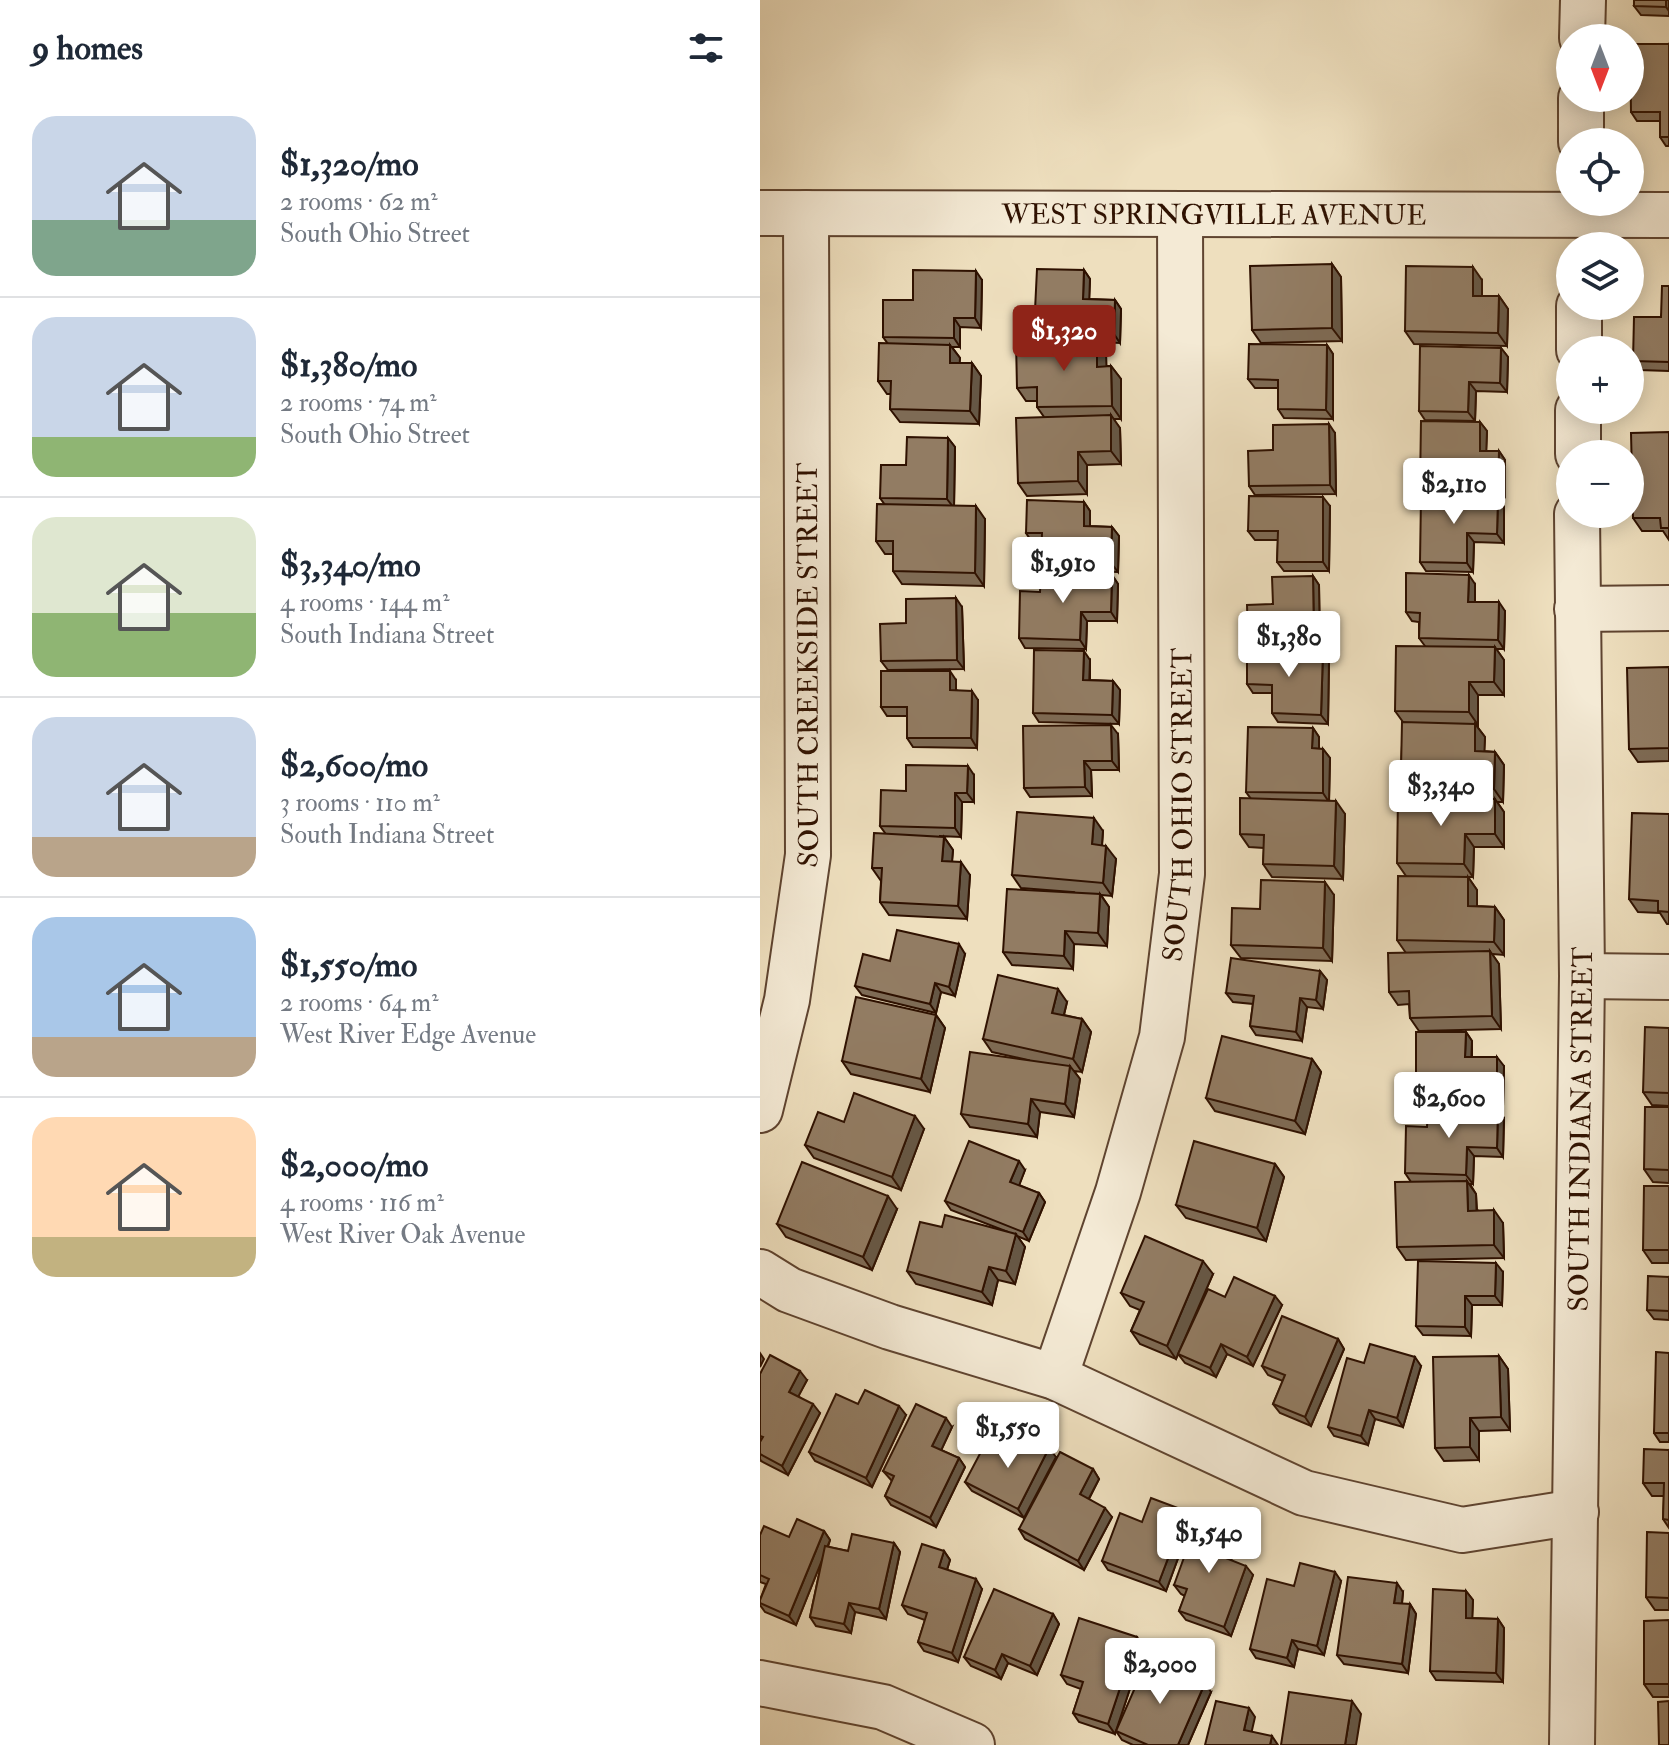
<!DOCTYPE html>
<meta charset="utf-8">
<style>
:root{--surface:#fff;--page:#f6f6f7;--text:#1f2937;--muted:#747a83;--line:#e0e1e3;--accent:#8f2418}
body{margin:0;font-family:"IM FELL Double Pica",serif;background:var(--page);color:var(--text);height:100vh;display:flex;flex-direction:column;font-size:30px;white-space:nowrap}
*{box-sizing:border-box;margin:0}
p{font-size:26px;color:var(--muted)}
.icon{flex:none;width:44px;height:44px;fill:none;stroke:currentColor;stroke-width:2;stroke-linecap:round;stroke-linejoin:round}
.map{position:relative;flex:1;overflow:hidden}
.side{display:flex;flex-direction:column;background:var(--surface);width:760px}
.side>*{flex:none}
.needle{width:52px;rotate:180deg}
.fabs{position:absolute;left:796px;top:24px;display:grid;gap:16px}
.fabs a{display:grid;place-items:center;width:88px;height:88px;border-radius:50%;background:var(--surface);box-shadow:0 4px 20px #0003;font-size:40px}
.price{position:absolute;translate:-50% -68px;padding:0 18px;border-radius:8px;background:#fff;color:#222;font-size:26px;line-height:52px;filter:drop-shadow(0 2px 4px #0008)}
.price::after{content:'';position:absolute;left:50%;top:48px;width:24px;height:18px;margin-left:-12px;background:inherit;clip-path:polygon(0 0,100% 0,50% 100%)}
.price.on{background:var(--accent);color:#fff}
ul{padding:0;list-style:none}
li{display:flex;align-items:center;gap:24px;height:200px;padding:0 32px}
li+li{border-top:2px solid var(--line)}
li span{display:grid;place-items:center;flex:none;width:224px;height:160px;border-radius:24px;color:#555}
li>.icon{margin-inline-start:auto}
span .icon{width:96px;height:96px;fill:#fffc;stroke-width:1}
li b{font-size:34px}
h2{display:flex;justify-content:space-between;align-items:center;height:96px;padding:0 32px;font-size:34px}
main{display:flex;flex:1;min-height:0}
.map>svg:first-child{display:block}
.lines{fill:none;stroke-linecap:round;stroke-linejoin:round}
.minor-casing{stroke:#5f4430;stroke-width:48}
.minor{stroke:#f4ead5;stroke-width:44}
.wall{fill:#7e6b55;stroke:#2f1100;stroke-width:2}
.shaded-wall{fill:#665745;stroke:#2f1100;stroke-width:2}
.building{fill:#927c63;stroke:#2f1100;stroke-width:2}
.labels{text-anchor:middle;stroke-width:6;stroke-linejoin:round;paint-order:stroke}
.street-label{font-size:28px;fill:#2f1100;stroke:#f4ead5}
</style>
<main>
<section class="side">
<h2>9 homes<svg class="icon" aria-label="filters" viewBox="0 0 24 24"><path d="M4 7h16M4 17h16"/><circle cx="9" cy="7" r="2"/><circle cx="15" cy="17" r="2"/></svg></h2>
<ul>
<li><span style="background:linear-gradient(#c9d6e8 65%,#7fa58c 0)"><svg class="icon" aria-label="home" viewBox="0 0 24 24"><path d="M3 11l9-7 9 7M6 9v11h12V9"/></svg></span><div><b>$1,320/mo</b><p>2 rooms · 62 m²</p><p>South Ohio Street</p></div></li>
<li><span style="background:linear-gradient(#c9d6e8 75%,#8fb573 0)"><svg class="icon" aria-label="home" viewBox="0 0 24 24"><path d="M3 11l9-7 9 7M6 9v11h12V9"/></svg></span><div><b>$1,380/mo</b><p>2 rooms · 74 m²</p><p>South Ohio Street</p></div></li>
<li><span style="background:linear-gradient(#dfe7d0 60%,#8fb573 0)"><svg class="icon" aria-label="home" viewBox="0 0 24 24"><path d="M3 11l9-7 9 7M6 9v11h12V9"/></svg></span><div><b>$3,340/mo</b><p>4 rooms · 144 m²</p><p>South Indiana Street</p></div></li>
<li><span style="background:linear-gradient(#c9d6e8 75%,#b9a48a 0)"><svg class="icon" aria-label="home" viewBox="0 0 24 24"><path d="M3 11l9-7 9 7M6 9v11h12V9"/></svg></span><div><b>$2,600/mo</b><p>3 rooms · 110 m²</p><p>South Indiana Street</p></div></li>
<li><span style="background:linear-gradient(#a9c7e8 75%,#b9a48a 0)"><svg class="icon" aria-label="home" viewBox="0 0 24 24"><path d="M3 11l9-7 9 7M6 9v11h12V9"/></svg></span><div><b>$1,550/mo</b><p>2 rooms · 64 m²</p><p>West River Edge Avenue</p></div></li>
<li><span style="background:linear-gradient(#ffd9b3 75%,#c2b280 0)"><svg class="icon" aria-label="home" viewBox="0 0 24 24"><path d="M3 11l9-7 9 7M6 9v11h12V9"/></svg></span><div><b>$2,000/mo</b><p>4 rooms · 116 m²</p><p>West River Oak Avenue</p></div></li>
</ul>
</section>
<div class="map">
<svg width="909" height="1745" viewBox="0 0 909 1745">
<rect width="100%" height="100%" fill="#eedfbe"/>
<filter id="stains"><feTurbulence type="fractalNoise" baseFrequency=".0025" numOctaves="4"/><feColorMatrix values="0 0 0 0 .2 0 0 0 0 .09 0 0 0 0 .02 0 0 0 .5 -.17"/></filter>
<radialGradient id="worn" r=".72"><stop offset=".6" stop-color="#630" stop-opacity="0"/><stop offset="1" stop-color="#630" stop-opacity=".3"/></radialGradient>
<g class="lines">
<defs>
<g id="minor">
<path d="M822,38L823,0"/>
<path d="M821,142V98"/>
<path id="s1" d="M0,213L909,215"/>
<path d="M819,350V306"/>
<path d="M818,454V410"/>
<path d="M817,609L909,608"/>
<path d="M822,976L909,977"/>
<path id="s2" d="M0,1110L27,1000L48,855L46,213"/>
<path d="M0,1272L29,1290L130,1327L295,1377L544,1493L702,1530L816,1512"/>
<path id="s3" d="M295,1377L358,1192L402,1037L422,874L420,214"/>
<path d="M0,1683L123,1707L212,1745"/>
<path id="s4" d="M812,1745L822,976L817,514"/>
</g>
</defs>
<use href="#minor" class="minor-casing"/>
<use href="#minor" class="minor"/>
</g>
<g class="wall">
<path d="M909,0V16L881,15L874,6Z"/>
<path d="M909,44V146H906L900,137V121H877L871,112Z"/>
<path d="M572,264L581,277L582,341L501,343L492,330Z"/>
<path d="M324,270L330,279L329,299L355,300L361,309L360,343L339,342L346,352V366H351L361,379V419H353L360,428L361,464L327,465V494L267,496L258,483L284,417L277,407V401H266L257,388L281,340L274,331Z"/>
<path d="M222,280L221,328L200,327V347H192L200,358L199,363H212L221,376L219,424L140,422L130,409L131,394H127L118,381L128,344L123,337L153,300Z"/>
<path d="M722,280V296H739L748,309L747,346L654,344L645,331Z"/>
<path d="M909,286V371L879,370L873,361L901,317Z"/>
<path d="M567,345L573,354V419L524,418L518,409V388H495L488,379Z"/>
<path d="M741,348L748,357L747,392L716,391L715,421L665,420L659,411Z"/>
<path d="M720,422L727,431L726,451H739L745,460V496L666,495L660,486Z"/>
<path d="M909,432V540L903,531H882L873,518Z"/>
<path d="M575,433L576,494L495,495L489,486L513,450Z"/>
<path d="M188,438L195,447L194,506L225,519L224,586L142,584L133,571V554H125L116,541L125,505L120,498L146,465Z"/>
<path d="M324,502L330,511V526L352,527L359,536L358,572L287,570L281,561L282,542H272L266,533Z"/>
<path d="M570,506L569,571H524L517,562L518,540H495L488,531Z"/>
<path d="M744,507V543L714,542L713,572L666,571L660,562Z"/>
<path d="M352,575L358,584L357,621H327L326,649L265,648L259,638L280,592Z"/>
<path d="M553,576L559,585L560,647L494,648L488,639L513,604Z"/>
<path d="M715,584V602L745,611L744,649H736L744,660V695H718V725H716L725,737L724,751L735,752L744,765L743,802H737L744,812V847H714L713,877H708L717,890V906L735,907L744,920V955L732,954L739,964L741,1029L659,1031L650,1018L649,1004L638,1005L629,992L646,953L637,940L646,876L637,863L670,798L662,787V783L650,782L641,769L643,722L635,711L665,646L659,638V622L652,621L646,612Z"/>
<path d="M202,607L204,669L128,670L121,661Z"/>
<path d="M563,651L569,660L568,724L518,722L512,713V693H493L487,684Z"/>
<path d="M330,660V680L353,681L360,690L359,724L279,722L273,713Z"/>
<path d="M909,667V761L878,762L869,749Z"/>
<path d="M196,680V690L218,700L217,748L153,747L147,738V716H127L121,707Z"/>
<path d="M553,728L559,737V749H563L570,758L569,800L585,814L583,879L512,877L503,864L504,848L489,847L480,834L491,799L486,792Z"/>
<path d="M358,734L359,770H331L332,796L270,797L264,788Z"/>
<path d="M214,775V802H202L201,837L179,836L184,837L193,850L192,861L210,875L207,919L129,915L120,902L121,881L112,868L125,833L120,826Z"/>
<path d="M909,814V924H907L900,913L878,912L869,899Z"/>
<path d="M343,831L342,846L356,859L352,896L341,895L349,907L347,946L314,944L313,969L252,965L243,952L313,892L261,888L252,875Z"/>
<path d="M574,895L572,961L481,958L471,945Z"/>
<path d="M205,954L195,996L181,992L176,1013L102,995L95,986L130,961Z"/>
<path d="M560,971L567,980L563,1009L547,1007L542,1041L496,1035L490,1026L493,1004L473,1002L466,993Z"/>
<path d="M307,1002L304,1015L322,1019L331,1032L322,1072L314,1071L320,1079L314,1117L280,1112L277,1137L210,1127L201,1114L268,1060L232,1052L223,1039Z"/>
<path d="M176,1015L185,1028L170,1092L91,1074L82,1061Z"/>
<path d="M909,1028V1106L892,1105L883,1092Z"/>
<path d="M706,1032L712,1041V1057L744,1066L743,1107L662,1106L656,1097Z"/>
<path d="M552,1059L561,1072L545,1134L455,1111L446,1098Z"/>
<path d="M909,1107V1183L893,1182L884,1169Z"/>
<path d="M744,1118L743,1157L714,1156L713,1184H710L716,1194L717,1210L743,1223L744,1258L646,1260L637,1247L651,1182L645,1173L667,1127Z"/>
<path d="M84,1122L164,1129L141,1190L54,1158L45,1145Z"/>
<path d="M515,1164L524,1177L506,1241L426,1218L416,1205Z"/>
<path d="M265,1170L259,1185L279,1193L285,1202L269,1241L257,1236L265,1247L255,1284L238,1280L232,1305L156,1284L147,1271L182,1227L248,1232L191,1210L185,1201Z"/>
<path d="M909,1186V1263H892L883,1250Z"/>
<path d="M137,1209L112,1270L26,1237L17,1224Z"/>
<path d="M743,1272L742,1305H712L711,1336L663,1335L656,1326Z"/>
<path d="M453,1274L418,1353L465,1297L522,1305L493,1366L467,1354L456,1377L425,1363L418,1354L416,1359L380,1344L371,1331L380,1310L370,1306L361,1293Z"/>
<path d="M909,1277V1320L894,1319L887,1310Z"/>
<path d="M578,1339L584,1349L551,1426L520,1413L513,1404L523,1381L508,1375L502,1366Z"/>
<path d="M909,1353V1442H900L894,1433Z"/>
<path d="M739,1356L748,1369L750,1430L719,1431V1460L684,1461L675,1448Z"/>
<path d="M604,1363L661,1366L643,1427L615,1419L608,1445L574,1436L568,1427Z"/>
<path d="M0,1374L47,1380L38,1396L60,1413L28,1475L1,1461L0,1459Z"/>
<path d="M98,1404L146,1415L112,1487L55,1461L49,1452Z"/>
<path d="M192,1427L181,1450L199,1458L205,1467L176,1527L131,1505L125,1496L132,1481L123,1471Z"/>
<path d="M909,1450V1528L903,1519L904,1496H892L883,1483Z"/>
<path d="M246,1457H296L264,1518L212,1491L205,1482Z"/>
<path d="M333,1469L339,1479L329,1499L352,1517L324,1570L265,1539L259,1529Z"/>
<path d="M432,1520L406,1591L348,1570L342,1561L382,1522Z"/>
<path d="M64,1531L70,1540L68,1547L88,1551L134,1543L140,1552L126,1619L95,1612L91,1633L56,1626L50,1617L62,1560L36,1625L5,1612L0,1605V1600L6,1584L0,1582V1535L29,1537Z"/>
<path d="M909,1533V1610H895L886,1597Z"/>
<path d="M478,1540L471,1560L493,1575L471,1636L426,1620L419,1611L425,1596L421,1594L414,1585Z"/>
<path d="M184,1551L190,1560L187,1570L222,1589L198,1662L164,1651L158,1642L165,1620L148,1614L142,1605Z"/>
<path d="M581,1581L564,1655L538,1649L534,1667L496,1658L490,1649L534,1586Z"/>
<path d="M706,1591L713,1600L712,1618L738,1619L744,1628L743,1682L676,1680L670,1671Z"/>
<path d="M643,1592L642,1604H650L656,1614L648,1673L584,1664L577,1655Z"/>
<path d="M293,1614L299,1624L277,1675L248,1663L241,1679L211,1666L204,1657Z"/>
<path d="M909,1620V1697H893L884,1684Z"/>
<path d="M384,1646L355,1734L319,1722L313,1713L321,1689L307,1684L301,1675Z"/>
<path d="M451,1692L428,1745H373L362,1740L356,1731Z"/>
</g>
<g class="shaded-wall">
<path d="M906,0H909V11L906,7Z"/>
<path d="M572,264L581,277L582,341L572,328Z"/>
<path d="M713,267L722,280V309L713,296Z"/>
<path d="M324,270L330,279L329,308L323,299Z"/>
<path d="M216,271L222,280L221,328L215,318Z"/>
<path d="M739,296L748,309L747,346L738,333Z"/>
<path d="M355,300L361,309L360,343L354,334Z"/>
<path d="M194,318L200,327V347L194,338Z"/>
<path d="M337,339L346,352L347,380L337,367Z"/>
<path d="M190,345L200,358L199,376L190,363Z"/>
<path d="M567,345L573,354V419L566,410Z"/>
<path d="M741,348L748,357L747,392L740,383Z"/>
<path d="M212,363L221,376L219,424L210,411Z"/>
<path d="M351,366L361,379V419L352,406Z"/>
<path d="M709,382L716,391L715,421L708,412Z"/>
<path d="M351,415L360,428L361,464L351,451Z"/>
<path d="M720,422L727,431L726,460L720,451Z"/>
<path d="M569,424L575,433L576,494L570,485Z"/>
<path d="M188,438L195,447L194,508L187,499Z"/>
<path d="M739,451L745,460V496L738,487Z"/>
<path d="M318,452L327,465V494L318,481Z"/>
<path d="M563,497L570,506L569,571L563,562Z"/>
<path d="M738,498L744,507V543L737,534Z"/>
<path d="M324,502L330,511V535L324,526Z"/>
<path d="M216,506L225,519L224,586L215,573Z"/>
<path d="M352,527L359,536L358,572L351,563Z"/>
<path d="M707,533L714,542L713,572L707,563Z"/>
<path d="M352,575L358,584L357,621L351,612Z"/>
<path d="M709,575L715,584V611L708,602Z"/>
<path d="M553,576L559,585L560,647L554,638Z"/>
<path d="M196,598L202,607L204,669L197,660Z"/>
<path d="M739,602L745,611L744,649L738,640Z"/>
<path d="M321,612L327,621L326,649L320,640Z"/>
<path d="M735,647L744,660V695L734,682Z"/>
<path d="M324,651L330,660L329,689L323,680Z"/>
<path d="M563,651L569,660L568,724L561,715Z"/>
<path d="M190,671L196,680V699L190,690Z"/>
<path d="M353,681L360,690L359,724L352,715Z"/>
<path d="M709,682L718,695V725L709,712Z"/>
<path d="M212,691L218,700L217,748L211,738Z"/>
<path d="M715,724L725,737L724,764L715,751Z"/>
<path d="M351,725L358,734L359,770L352,761Z"/>
<path d="M553,728L559,737V757L552,748Z"/>
<path d="M563,749L570,758L569,802L563,793Z"/>
<path d="M735,752L744,765L743,802L734,789Z"/>
<path d="M324,761L331,770L332,796L325,787Z"/>
<path d="M208,766L214,775V802L207,793Z"/>
<path d="M195,793L202,802L201,837L195,828Z"/>
<path d="M735,799L744,812V847L735,834Z"/>
<path d="M576,801L585,814L583,879L574,866Z"/>
<path d="M334,818L343,831L341,857L332,844Z"/>
<path d="M705,834L714,847L713,877L704,864Z"/>
<path d="M184,837L193,850L191,874L182,861Z"/>
<path d="M346,846L356,859L352,896L343,883Z"/>
<path d="M201,862L210,875L207,919L198,906Z"/>
<path d="M708,877L717,890V919L708,906Z"/>
<path d="M565,882L574,895L572,961L563,948Z"/>
<path d="M340,894L349,907L347,946L338,933Z"/>
<path d="M735,907L744,920V955L734,942Z"/>
<path d="M305,931L314,944L313,969L304,956Z"/>
<path d="M199,944L205,954L195,996L189,987Z"/>
<path d="M730,951L739,964L741,1029L732,1016Z"/>
<path d="M560,971L567,980L563,1009L556,1000Z"/>
<path d="M175,983L181,992L176,1013L170,1004Z"/>
<path d="M298,989L307,1002L301,1026L292,1013Z"/>
<path d="M540,998L547,1007L542,1041L536,1032Z"/>
<path d="M176,1015L185,1028L170,1092L161,1079Z"/>
<path d="M322,1019L331,1032L322,1072L313,1059Z"/>
<path d="M706,1032L712,1041L711,1066L705,1057Z"/>
<path d="M737,1057L744,1066L743,1107L737,1098Z"/>
<path d="M552,1059L561,1072L545,1134L535,1121Z"/>
<path d="M310,1066L320,1079L314,1117L305,1104Z"/>
<path d="M271,1099L280,1112L277,1137L268,1124Z"/>
<path d="M738,1109L744,1118L743,1157L737,1148Z"/>
<path d="M155,1116L164,1129L141,1190L132,1177Z"/>
<path d="M707,1147L714,1156L713,1184L706,1175Z"/>
<path d="M259,1161L265,1170L257,1191L250,1182Z"/>
<path d="M515,1164L524,1177L506,1241L497,1228Z"/>
<path d="M707,1181L716,1194L717,1224L708,1211Z"/>
<path d="M279,1193L285,1202L269,1241L263,1232Z"/>
<path d="M128,1196L137,1209L112,1270L103,1257Z"/>
<path d="M734,1210L743,1223L744,1258L734,1245Z"/>
<path d="M256,1234L265,1247L255,1284L246,1271Z"/>
<path d="M443,1261L453,1274L416,1359L407,1346Z"/>
<path d="M736,1263L743,1272L742,1305L735,1296Z"/>
<path d="M229,1267L238,1280L232,1305L222,1292Z"/>
<path d="M515,1296L522,1305L493,1366L487,1357Z"/>
<path d="M705,1296L712,1305L711,1336L705,1327Z"/>
<path d="M578,1339L584,1349L551,1426L545,1417Z"/>
<path d="M461,1344L467,1354L456,1377L450,1368Z"/>
<path d="M0,1353L4,1359L0,1367Z"/>
<path d="M739,1356L748,1369L750,1430L741,1417Z"/>
<path d="M655,1357L661,1366L643,1427L637,1418Z"/>
<path d="M40,1371L47,1380L36,1401L29,1392Z"/>
<path d="M53,1404L60,1413L28,1475L22,1466Z"/>
<path d="M139,1406L146,1415L112,1487L106,1478Z"/>
<path d="M609,1410L615,1419L608,1445L601,1436Z"/>
<path d="M186,1418L192,1427L179,1455L172,1446Z"/>
<path d="M710,1418L719,1431V1460L710,1447Z"/>
<path d="M289,1448L296,1457L264,1518L258,1509Z"/>
<path d="M199,1458L205,1467L176,1527L170,1518Z"/>
<path d="M333,1469L339,1479L326,1504L320,1494Z"/>
<path d="M345,1508L352,1517L324,1570L318,1561Z"/>
<path d="M426,1511L432,1520L406,1591L399,1582Z"/>
<path d="M64,1531L70,1540L36,1625L29,1616Z"/>
<path d="M472,1531L478,1540L469,1566L463,1557Z"/>
<path d="M134,1543L140,1552L126,1619L119,1609Z"/>
<path d="M184,1551L190,1560L185,1576L179,1567Z"/>
<path d="M486,1566L493,1575L471,1636L464,1627Z"/>
<path d="M575,1572L581,1581L564,1655L557,1646Z"/>
<path d="M216,1579L222,1589L198,1662L192,1653Z"/>
<path d="M637,1583L643,1592L641,1612L634,1603Z"/>
<path d="M706,1591L713,1600L712,1627L706,1618Z"/>
<path d="M89,1603L95,1612L91,1633L84,1624Z"/>
<path d="M650,1604L656,1614L648,1673L642,1664Z"/>
<path d="M293,1614L299,1624L277,1675L270,1666Z"/>
<path d="M738,1619L744,1628L743,1682L736,1673Z"/>
<path d="M377,1637L384,1646L355,1734L348,1724Z"/>
<path d="M532,1640L538,1649L534,1667L527,1658Z"/>
<path d="M242,1654L248,1663L241,1679L235,1670Z"/>
<path d="M445,1683L451,1692L428,1745H418Z"/>
<path d="M592,1701L601,1714L596,1745H585Z"/>
<path d="M489,1708L495,1717L490,1739L484,1730Z"/>
<path d="M512,1736L518,1745H510Z"/>
</g>
<g class="building">
<path d="M874,0H906V7L874,6Z"/>
<path d="M870,44H909V137H900V112H871Z"/>
<path d="M572,264V328L492,330L490,266Z"/>
<path d="M646,266L713,267V296H739L738,333L645,331Z"/>
<path d="M277,269L324,270L323,299L355,300L354,334L274,331Z"/>
<path d="M153,270L216,271L215,318H194V338L123,337V300H153Z"/>
<path d="M902,286H909V362L873,361L874,317H901Z"/>
<path d="M337,339V367L351,366L352,406L277,407V387L257,388L256,341Z"/>
<path d="M119,343L190,345V363H212L210,411L130,409L131,381H118Z"/>
<path d="M489,344L567,345L566,410L518,409V380L488,379Z"/>
<path d="M660,346L741,348L740,383L709,382L708,412L659,411Z"/>
<path d="M351,415V451L318,452V481L258,483L256,418Z"/>
<path d="M661,421L720,422V451H739L738,487L660,486Z"/>
<path d="M569,424L570,485L489,486L488,451L513,450V425Z"/>
<path d="M909,432V528H901L900,518H873L871,433Z"/>
<path d="M147,437L188,438L187,499L120,498L121,465H146Z"/>
<path d="M489,496L563,497V562H517L518,531H488Z"/>
<path d="M661,497L738,498L737,534L707,533V563L660,562Z"/>
<path d="M267,500L324,502V526L352,527L351,563L281,561L282,533H266Z"/>
<path d="M117,504L216,506L215,573L133,571V541H116Z"/>
<path d="M281,573L352,575L351,612H321L320,640L259,638L260,591L280,592Z"/>
<path d="M646,573L709,575L708,602H739L738,640L659,638L660,613L646,612Z"/>
<path d="M553,576L554,638L488,639L487,605L513,604L512,577Z"/>
<path d="M196,598L197,660L121,661L120,624L146,623V599Z"/>
<path d="M636,646L735,647L734,682H709V712L635,711Z"/>
<path d="M487,649L563,651L561,715L512,713V685L487,684Z"/>
<path d="M274,650L324,651L323,680L353,681L352,715L273,713Z"/>
<path d="M909,667V748L869,749L867,668Z"/>
<path d="M121,671H190V690L212,691L211,738H147V707H121Z"/>
<path d="M642,722L715,724V751L735,752L734,789L662,787V770L641,769Z"/>
<path d="M351,725L352,761H324L325,787L264,788L263,726Z"/>
<path d="M488,727L553,728L552,748L563,749V793L486,792Z"/>
<path d="M146,765L208,766L207,793H195V828L120,826L121,790L146,791Z"/>
<path d="M480,798L576,801L574,866L503,864L504,835L480,834Z"/>
<path d="M638,798L735,799V834H705L704,864L637,863Z"/>
<path d="M257,812L334,818L332,844L346,846L343,883L252,875Z"/>
<path d="M872,813L909,814V912L898,911V901L869,899Z"/>
<path d="M114,833L184,837L182,861L201,862L198,906L120,902L122,868H112Z"/>
<path d="M638,876L708,877V906L735,907L734,942L637,940Z"/>
<path d="M501,880L565,882L563,948L471,945L472,908L500,909Z"/>
<path d="M247,889L340,894L338,933L305,931L304,956L243,952Z"/>
<path d="M137,930L199,944L189,987L175,983L170,1004L95,986L103,954L130,961Z"/>
<path d="M730,951L732,1016L650,1018L649,991L629,992L628,953Z"/>
<path d="M471,958L560,971L556,1000L540,998L536,1032L490,1026L494,996L466,993Z"/>
<path d="M238,975L298,989L292,1013L322,1019L313,1059L223,1039Z"/>
<path d="M96,997L176,1015L161,1079L82,1061Z"/>
<path d="M885,1027L909,1028V1093L883,1092Z"/>
<path d="M656,1032H706L705,1057H737V1098L656,1097Z"/>
<path d="M462,1036L552,1059L535,1121L446,1098Z"/>
<path d="M210,1052L310,1066L305,1104L271,1099L268,1124L201,1114Z"/>
<path d="M94,1093L155,1116L132,1177L45,1145L58,1112L84,1122Z"/>
<path d="M668,1107L738,1109L737,1148L707,1147L706,1175L645,1173L646,1126L667,1127Z"/>
<path d="M885,1107H909V1170L884,1169Z"/>
<path d="M209,1141L259,1161L250,1182L279,1193L263,1232L185,1201Z"/>
<path d="M434,1141L515,1164L497,1228L416,1205Z"/>
<path d="M42,1162L128,1196L103,1257L17,1224Z"/>
<path d="M707,1181L708,1211L734,1210V1245L637,1247L635,1182Z"/>
<path d="M884,1186H909V1250H883Z"/>
<path d="M185,1215L256,1234L246,1271L229,1267L222,1292L147,1271L160,1222L182,1227Z"/>
<path d="M385,1236L443,1261L407,1346L371,1331L384,1302L361,1293Z"/>
<path d="M658,1261L736,1263L735,1296H705V1327L656,1326Z"/>
<path d="M888,1276L909,1277V1311L887,1310Z"/>
<path d="M474,1277L515,1296L487,1357L461,1344L450,1368L418,1354L448,1289L465,1297Z"/>
<path d="M522,1316L578,1339L545,1417L513,1404L525,1375L502,1366Z"/>
<path d="M610,1344L655,1357L637,1418L609,1410L601,1436L568,1427L587,1358L604,1363Z"/>
<path d="M896,1352L909,1353V1433H894Z"/>
<path d="M10,1355L40,1371L29,1392L53,1404L22,1466L0,1454V1442L3,1437L0,1436V1374Z"/>
<path d="M739,1356L741,1417L710,1418V1447L675,1448L673,1357Z"/>
<path d="M105,1390L139,1406L106,1478L49,1452L76,1394L98,1404Z"/>
<path d="M156,1404L186,1418L172,1446L199,1458L170,1518L125,1496L134,1476L123,1471Z"/>
<path d="M259,1432L289,1448L258,1509L205,1482L224,1446L246,1457Z"/>
<path d="M884,1449L909,1450V1520L903,1519L904,1483H883Z"/>
<path d="M300,1452L333,1469L320,1494L345,1508L318,1561L259,1529Z"/>
<path d="M391,1498L426,1511L399,1582L342,1561L360,1513L382,1522Z"/>
<path d="M37,1519L64,1531L29,1616L0,1603V1600L9,1579L0,1575V1535L4,1526L29,1537Z"/>
<path d="M438,1519L472,1531L463,1557L486,1566L464,1627L419,1611L427,1589L414,1585Z"/>
<path d="M887,1532L909,1533V1598L886,1597Z"/>
<path d="M92,1534L134,1543L119,1609L89,1603L84,1624L50,1617L65,1546L88,1551Z"/>
<path d="M162,1544L184,1551L179,1567L216,1579L192,1653L158,1642L167,1613L142,1605Z"/>
<path d="M540,1563L575,1572L557,1646L532,1640L527,1658L490,1649L507,1579L534,1586Z"/>
<path d="M588,1577L637,1583L634,1603L650,1604L642,1664L577,1655Z"/>
<path d="M234,1589L293,1614L270,1666L242,1654L235,1670L204,1657Z"/>
<path d="M673,1589L706,1591V1618L738,1619L736,1673L670,1671Z"/>
<path d="M319,1618L377,1637L348,1724L313,1713L323,1682L301,1675Z"/>
<path d="M909,1620V1684H884V1621Z"/>
<path d="M388,1658L445,1683L418,1745H388L356,1731Z"/>
<path d="M529,1692L592,1701L585,1745H521Z"/>
<path d="M456,1701L489,1708L484,1730L512,1736L510,1745H445Z"/>
<path d="M909,1701V1745H899L898,1702Z"/>
</g>
<g class="labels">
<g class="street-label">
<text dy="10" stroke="none"><textPath href="#s1" startOffset="454">WEST SPRINGVILLE AVENUE</textPath></text>
<text dy="10" stroke="none"><textPath href="#s2" startOffset="450">SOUTH CREEKSIDE STREET</textPath></text>
<text dy="10" stroke="none"><textPath href="#s3" startOffset="590">SOUTH OHIO STREET</textPath></text>
<text dy="10" stroke="none"><textPath href="#s4" startOffset="616">SOUTH INDIANA STREET</textPath></text>
</g>
</g>
<rect width="100%" height="100%" filter="url(#stains)"/>
<rect width="100%" height="100%" fill="url(#worn)"/>
</svg>
<div class="fabs">
<a><svg class="needle" viewBox="-14 -14 28 28"><path d="M0-13l5 13h-10z" fill="#e53935"/><path d="M0 13l5-13h-10z" fill="#747a83"/></svg></a>
<a><svg class="icon" aria-label="locate" viewBox="0 0 24 24"><circle cx="12" cy="12" r="6"/><path d="M12 2v4M12 18v4M2 12h4M18 12h4"/></svg></a>
<a><svg class="icon" aria-label="layers" viewBox="0 0 24 24"><path d="M12 4l9 5-9 5-9-5zM3 14l9 5 9-5"/></svg></a>
<a>+</a>
<a>−</a>
</div>
<b class="price on" style="left:304px;top:373px">$1,320</b>
<b class="price" style="left:694px;top:526px">$2,110</b>
<b class="price" style="left:303px;top:605px">$1,910</b>
<b class="price" style="left:529px;top:679px">$1,380</b>
<b class="price" style="left:681px;top:828px">$3,340</b>
<b class="price" style="left:689px;top:1140px">$2,600</b>
<b class="price" style="left:248px;top:1470px">$1,550</b>
<b class="price" style="left:449px;top:1575px">$1,540</b>
<b class="price" style="left:400px;top:1706px">$2,000</b>
</div>
</main>
